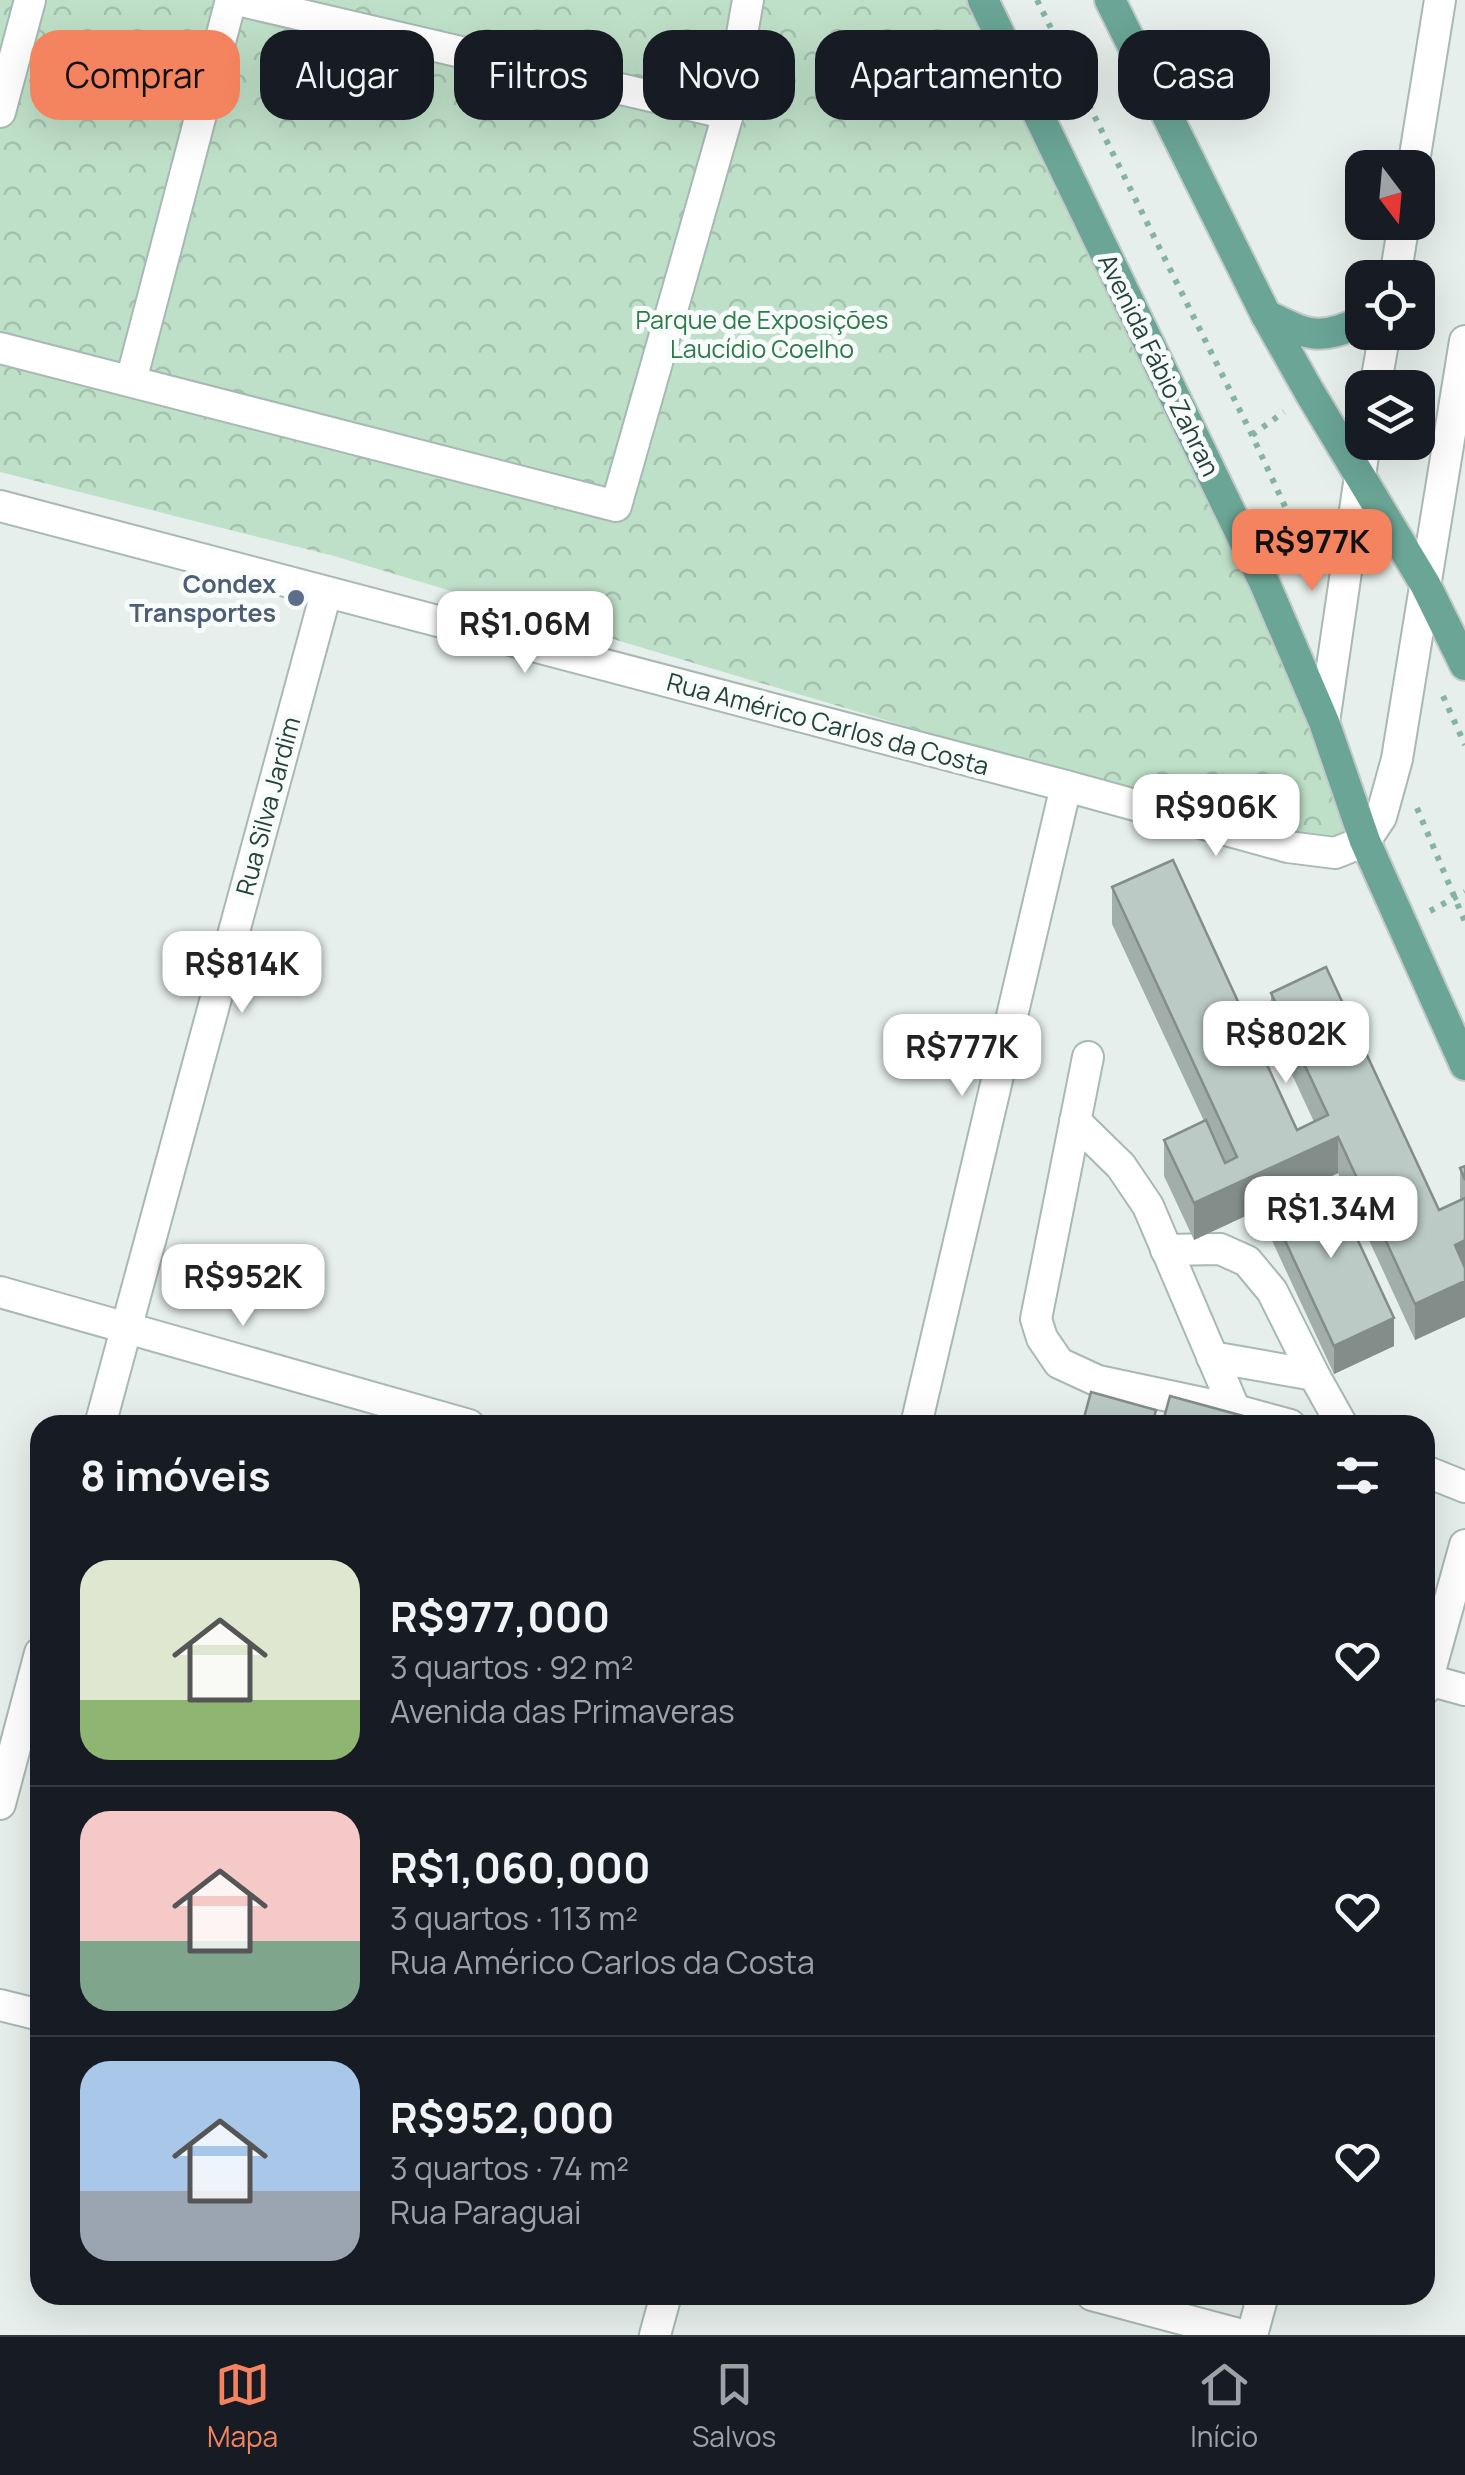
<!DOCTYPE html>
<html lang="pt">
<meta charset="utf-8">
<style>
:root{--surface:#171b24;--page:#242831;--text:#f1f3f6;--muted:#9ea1a6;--line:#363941;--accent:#f4845f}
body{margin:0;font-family:Manrope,sans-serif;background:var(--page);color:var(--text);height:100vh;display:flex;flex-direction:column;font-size:38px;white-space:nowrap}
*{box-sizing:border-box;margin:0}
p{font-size:32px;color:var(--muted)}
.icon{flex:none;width:55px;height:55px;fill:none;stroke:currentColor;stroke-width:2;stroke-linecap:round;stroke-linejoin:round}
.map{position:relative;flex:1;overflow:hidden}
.drawer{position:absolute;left:30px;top:1415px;width:1405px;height:890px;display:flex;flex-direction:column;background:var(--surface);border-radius:30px;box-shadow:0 10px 40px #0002}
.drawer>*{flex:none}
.top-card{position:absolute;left:30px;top:30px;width:1405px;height:90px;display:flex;gap:20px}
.needle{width:65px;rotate:164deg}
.buttons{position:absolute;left:1345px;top:150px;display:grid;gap:20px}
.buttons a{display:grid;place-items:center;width:90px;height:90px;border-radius:20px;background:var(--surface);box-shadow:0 10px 40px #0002;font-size:50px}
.price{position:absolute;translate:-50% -85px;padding:0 22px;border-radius:20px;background:#fff;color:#222;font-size:32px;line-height:65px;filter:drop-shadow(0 2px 5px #0008)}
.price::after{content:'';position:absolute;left:50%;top:60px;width:30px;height:22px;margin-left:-15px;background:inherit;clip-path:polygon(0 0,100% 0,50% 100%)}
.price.selected{background:var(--accent);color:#111}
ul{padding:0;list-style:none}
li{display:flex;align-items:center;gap:30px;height:250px;padding:0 50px}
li+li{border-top:2px solid var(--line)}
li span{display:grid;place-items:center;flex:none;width:280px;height:200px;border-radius:30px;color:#555}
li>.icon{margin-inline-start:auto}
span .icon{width:120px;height:120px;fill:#fffc;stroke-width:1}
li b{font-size:42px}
h2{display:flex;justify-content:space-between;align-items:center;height:120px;padding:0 50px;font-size:42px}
.pill{padding:0 35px;border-radius:30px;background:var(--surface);box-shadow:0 10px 40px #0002;font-size:35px;line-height:90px}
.pill.selected{background:var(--accent);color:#111}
.menu{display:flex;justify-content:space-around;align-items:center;height:140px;border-top:2px solid var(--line);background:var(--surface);font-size:28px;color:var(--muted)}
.menu a{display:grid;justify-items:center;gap:5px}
.menu .selected{color:var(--accent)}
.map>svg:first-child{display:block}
.forest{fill:url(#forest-crowns)}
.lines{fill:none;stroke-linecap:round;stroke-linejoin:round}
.minor-casing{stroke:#a8b8b2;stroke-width:34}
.major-casing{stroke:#c2cac8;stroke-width:34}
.path{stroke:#86b3a5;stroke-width:6;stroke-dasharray:5 8;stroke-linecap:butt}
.minor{stroke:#fff;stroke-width:30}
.major{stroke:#6aa596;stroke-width:30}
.wall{fill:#a1aea9}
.shaded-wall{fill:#838d89}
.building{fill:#bbcac4;stroke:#838d89;stroke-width:2.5}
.service-dot{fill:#5c6f8a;stroke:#f7fbf9;stroke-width:4}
.labels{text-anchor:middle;stroke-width:10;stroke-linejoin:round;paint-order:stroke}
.park-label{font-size:25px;fill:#2d7a4b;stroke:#f7fbf9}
.street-label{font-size:25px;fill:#24423a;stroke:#f7fbf9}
.service-label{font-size:25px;font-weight:bold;fill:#4e5e75;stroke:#f7fbf9;text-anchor:end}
</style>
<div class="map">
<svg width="1465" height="2335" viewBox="0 0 1465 2335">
<defs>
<pattern id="forest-crowns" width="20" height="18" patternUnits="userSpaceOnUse" patternTransform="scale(2.5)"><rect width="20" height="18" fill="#bfe0c8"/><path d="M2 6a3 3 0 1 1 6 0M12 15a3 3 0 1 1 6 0" fill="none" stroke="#a4c1ad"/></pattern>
</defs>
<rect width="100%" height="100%" fill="#e6efeb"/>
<path class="forest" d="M0,0H977L1274,614L1363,841L1334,850L1080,778L334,556L0,472Z"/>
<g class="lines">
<defs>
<g id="minor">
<path d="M237,0L728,114"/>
<path d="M0,112L30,0"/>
<path d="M1413,168L1440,0"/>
<path d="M1395,278L1404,222"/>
<path d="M0,348L616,506L728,114L748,0"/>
<path d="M131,381L231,0"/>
<path d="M1375,388L1385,332"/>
<path d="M0,506L1066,786L1288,847L1335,853L1365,841L1381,817L1397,759L1465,341"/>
<path d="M1324,722L1365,442"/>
<path d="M1088,1057L1036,1319L1042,1338L1059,1363L1098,1381L1235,1410L1290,1425"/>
<path d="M1075,1121L1121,1166L1148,1206L1235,1410"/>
<path d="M1166,1250L1220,1249L1247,1261L1272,1291L1314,1375L1342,1425"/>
<path d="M0,1292L469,1425"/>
<path d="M1212,1357L1314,1375"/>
<path d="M100,1425L326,593"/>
<path d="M916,1425L1066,786"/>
<path d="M1425,1471L1465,1487"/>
<path d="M1425,1679L1465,1690"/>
<path d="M1425,1689L1465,1545"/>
<path d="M0,1804L40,1653"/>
<path d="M0,2005L40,2015"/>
<path d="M1092,2295L1242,2335"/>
<path d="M655,2335L666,2295"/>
<path d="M1252,2335L1263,2295"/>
</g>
<g id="major">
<path d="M983,0L1265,584L1324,722L1365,841L1465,1065"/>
<path d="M1110,0L1266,315L1310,393L1425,584L1465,665"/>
<path d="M1266,315C1307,335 1319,342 1362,321"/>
</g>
</defs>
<use href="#minor" class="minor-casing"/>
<use href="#major" class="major-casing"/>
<g class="path">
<path d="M1037,0L1252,435L1313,567"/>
<path d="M1252,435L1284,412"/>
<path d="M1443,696L1465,745"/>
<path d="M1417,808L1465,922"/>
<path d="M1430,911L1465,892"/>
</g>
<use href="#minor" class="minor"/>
<use href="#major" class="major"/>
</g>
<path class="wall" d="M1112,887L1297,1130L1314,1122L1271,1029V993L1439,1210L1460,1200V1168L1465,1166V1317L1415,1340L1338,1173L1328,1178L1394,1346L1334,1374L1268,1232V1205L1194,1240L1164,1176V1140L1204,1121L1112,924Z"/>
<g class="shaded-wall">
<path d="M1338,1137V1173L1194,1240V1203Z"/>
<path d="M1465,1240V1276L1455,1245Z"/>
<path d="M1465,1281V1317L1415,1340V1304Z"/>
<path d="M1394,1318V1346L1334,1374V1346Z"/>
</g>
<g class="building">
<path d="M1173,860L1297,1130L1328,1115L1271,993L1326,967L1439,1210L1465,1198V1240L1455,1245L1465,1268V1281L1415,1304L1338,1137L1194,1203L1164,1140L1206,1120L1225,1163L1237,1157L1112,887Z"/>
<path d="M1465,1166V1180L1460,1168Z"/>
<path d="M1328,1176L1394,1318L1334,1346L1268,1204Z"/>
<path d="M1091,1392L1156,1410L1152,1425H1082Z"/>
<path d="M1170,1396L1276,1425H1162Z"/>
</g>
<circle class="service-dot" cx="296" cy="598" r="10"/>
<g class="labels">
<g class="park-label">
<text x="762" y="329">Parque de Exposições<tspan x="762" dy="29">Laucídio Coelho</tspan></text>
</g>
<g class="street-label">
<text transform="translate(1159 365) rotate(64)" y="9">Avenida Fábio Zahran</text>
<text transform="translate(828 724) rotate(15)" y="9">Rua Américo Carlos da Costa</text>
<text transform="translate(268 806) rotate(-75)" y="9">Rua Silva Jardim</text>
</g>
<g class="service-label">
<text x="276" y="593">Condex<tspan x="276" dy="29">Transportes</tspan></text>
</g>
</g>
</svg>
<div class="buttons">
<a><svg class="needle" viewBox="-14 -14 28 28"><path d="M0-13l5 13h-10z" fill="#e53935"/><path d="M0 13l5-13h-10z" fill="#9ea1a6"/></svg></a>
<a><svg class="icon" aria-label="locate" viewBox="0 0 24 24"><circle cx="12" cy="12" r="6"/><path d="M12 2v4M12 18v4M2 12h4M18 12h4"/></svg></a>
<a><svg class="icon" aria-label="layers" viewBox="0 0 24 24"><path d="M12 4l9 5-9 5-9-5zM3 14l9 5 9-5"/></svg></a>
</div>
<b class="price selected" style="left:1312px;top:594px">R$977K</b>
<b class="price" style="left:525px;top:676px">R$1.06M</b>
<b class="price" style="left:1216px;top:859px">R$906K</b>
<b class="price" style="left:242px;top:1016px">R$814K</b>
<b class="price" style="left:1286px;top:1086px">R$802K</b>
<b class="price" style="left:962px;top:1099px">R$777K</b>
<b class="price" style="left:1331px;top:1261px">R$1.34M</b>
<b class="price" style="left:243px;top:1329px">R$952K</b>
<div class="top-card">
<a class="pill selected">Comprar</a>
<a class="pill">Alugar</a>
<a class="pill">Filtros</a>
<a class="pill">Novo</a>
<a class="pill">Apartamento</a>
<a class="pill">Casa</a>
</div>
<section class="drawer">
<h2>8 imóveis<svg class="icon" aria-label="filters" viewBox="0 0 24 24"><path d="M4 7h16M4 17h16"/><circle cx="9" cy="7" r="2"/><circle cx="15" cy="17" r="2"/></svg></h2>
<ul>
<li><span style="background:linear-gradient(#dfe7d0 70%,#8fb573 0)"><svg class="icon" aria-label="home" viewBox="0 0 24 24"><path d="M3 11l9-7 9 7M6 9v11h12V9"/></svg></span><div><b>R$977,000</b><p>3 quartos · 92 m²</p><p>Avenida das Primaveras</p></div><svg class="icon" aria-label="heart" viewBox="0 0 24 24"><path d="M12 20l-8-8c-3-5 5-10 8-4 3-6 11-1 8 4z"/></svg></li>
<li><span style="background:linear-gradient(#f6c9c9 65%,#7fa58c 0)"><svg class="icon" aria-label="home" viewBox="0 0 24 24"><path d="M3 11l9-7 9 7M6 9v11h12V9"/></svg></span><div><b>R$1,060,000</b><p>3 quartos · 113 m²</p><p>Rua Américo Carlos da Costa</p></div><svg class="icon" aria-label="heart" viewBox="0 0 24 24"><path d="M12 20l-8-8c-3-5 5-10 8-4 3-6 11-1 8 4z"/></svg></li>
<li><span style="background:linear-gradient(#a9c7e8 65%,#9aa5b1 0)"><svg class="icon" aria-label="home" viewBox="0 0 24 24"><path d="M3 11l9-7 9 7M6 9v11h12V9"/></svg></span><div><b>R$952,000</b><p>3 quartos · 74 m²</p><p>Rua Paraguai</p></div><svg class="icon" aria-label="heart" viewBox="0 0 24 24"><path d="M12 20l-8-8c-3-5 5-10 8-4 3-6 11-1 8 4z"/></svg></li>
</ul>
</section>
</div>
<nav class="menu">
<a class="selected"><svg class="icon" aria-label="map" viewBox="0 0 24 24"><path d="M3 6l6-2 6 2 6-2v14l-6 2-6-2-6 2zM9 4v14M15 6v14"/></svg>Mapa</a>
<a><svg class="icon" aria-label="saved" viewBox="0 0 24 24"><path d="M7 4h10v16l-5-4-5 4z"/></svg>Salvos</a>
<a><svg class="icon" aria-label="home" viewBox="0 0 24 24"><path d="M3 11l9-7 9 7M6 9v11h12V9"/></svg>Início</a>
</nav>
